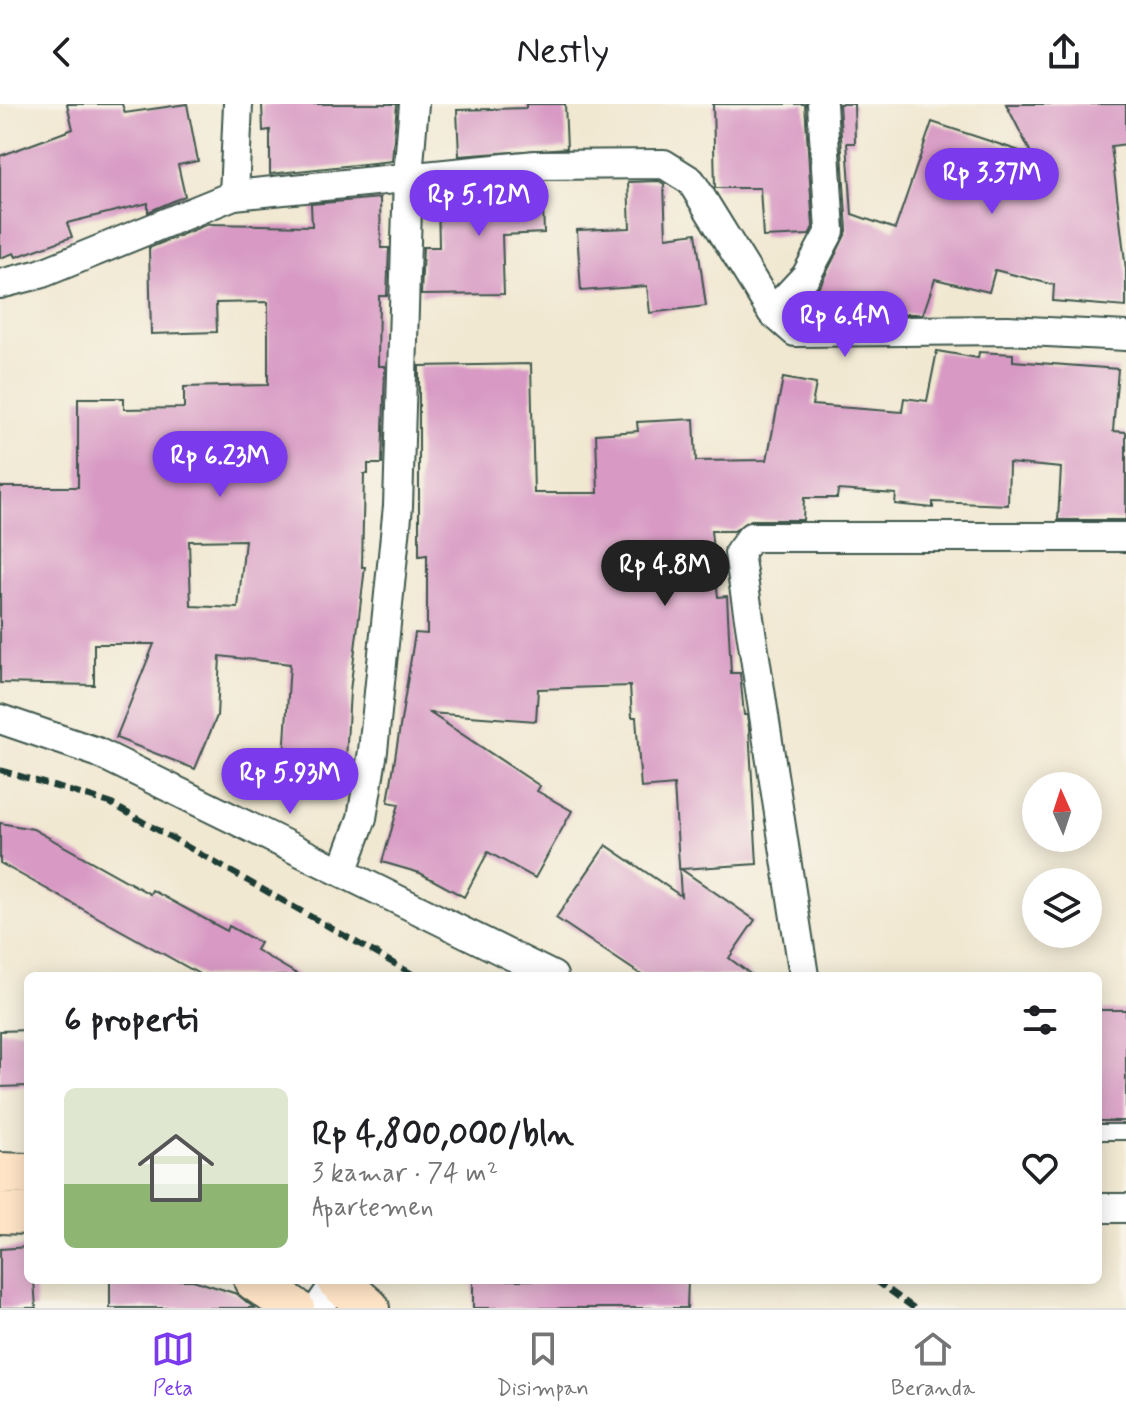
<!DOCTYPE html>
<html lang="id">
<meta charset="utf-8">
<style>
:root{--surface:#fff;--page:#f6f6f6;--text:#202124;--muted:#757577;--line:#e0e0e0;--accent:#7c3aed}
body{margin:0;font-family:Mynerve,sans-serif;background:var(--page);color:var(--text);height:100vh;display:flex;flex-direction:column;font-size:30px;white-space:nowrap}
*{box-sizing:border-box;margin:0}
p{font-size:26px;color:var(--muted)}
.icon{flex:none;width:44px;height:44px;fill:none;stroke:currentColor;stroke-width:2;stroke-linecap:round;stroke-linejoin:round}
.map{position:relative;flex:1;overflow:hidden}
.sheet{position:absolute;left:24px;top:868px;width:1078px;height:312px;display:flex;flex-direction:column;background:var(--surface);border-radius:12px;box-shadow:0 4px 20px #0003}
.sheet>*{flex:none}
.needle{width:52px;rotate:357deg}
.tools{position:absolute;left:1022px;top:668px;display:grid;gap:16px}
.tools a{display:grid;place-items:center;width:80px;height:80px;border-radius:50%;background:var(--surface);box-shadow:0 4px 20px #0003;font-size:40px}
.price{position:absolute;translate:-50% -68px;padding:0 18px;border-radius:28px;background:var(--accent);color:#fff;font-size:26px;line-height:52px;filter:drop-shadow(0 2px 4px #0008)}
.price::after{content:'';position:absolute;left:50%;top:48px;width:24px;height:18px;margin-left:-12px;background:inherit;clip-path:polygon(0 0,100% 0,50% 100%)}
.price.selected{background:#222;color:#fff}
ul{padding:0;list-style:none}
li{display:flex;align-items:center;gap:24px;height:200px;padding:0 40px}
li span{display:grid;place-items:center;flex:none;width:224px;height:160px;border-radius:12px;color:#555}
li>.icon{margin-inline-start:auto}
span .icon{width:96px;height:96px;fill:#fffc;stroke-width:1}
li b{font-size:34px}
h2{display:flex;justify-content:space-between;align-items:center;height:96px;padding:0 40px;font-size:34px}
header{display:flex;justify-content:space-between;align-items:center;height:104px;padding:0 40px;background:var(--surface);font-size:36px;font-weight:600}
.dock{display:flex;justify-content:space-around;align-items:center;height:112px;border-top:2px solid var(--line);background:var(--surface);font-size:22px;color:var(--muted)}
.dock a{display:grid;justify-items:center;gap:4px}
.dock .selected{color:var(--accent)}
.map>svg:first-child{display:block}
.building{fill:#d89ac4;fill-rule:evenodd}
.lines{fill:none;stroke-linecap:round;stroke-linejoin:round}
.service-casing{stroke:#3e574c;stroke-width:18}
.minor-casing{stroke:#3e574c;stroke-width:32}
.secondary-casing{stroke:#3e574c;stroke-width:44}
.service{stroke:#fff;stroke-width:14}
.minor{stroke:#fff;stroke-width:28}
.secondary{stroke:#ffe4c6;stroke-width:40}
.rail{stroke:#1f3d34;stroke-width:6;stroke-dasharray:12 6;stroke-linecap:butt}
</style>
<header><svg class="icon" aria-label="back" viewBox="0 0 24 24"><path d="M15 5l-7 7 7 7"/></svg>Nestly<svg class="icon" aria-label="share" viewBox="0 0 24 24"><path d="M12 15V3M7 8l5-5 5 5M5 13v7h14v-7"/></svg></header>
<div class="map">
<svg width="1126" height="1204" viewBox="0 0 1126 1204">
<rect width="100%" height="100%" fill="#f7f3e8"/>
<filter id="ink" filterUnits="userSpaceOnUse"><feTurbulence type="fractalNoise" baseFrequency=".0125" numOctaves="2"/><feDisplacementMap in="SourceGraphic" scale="16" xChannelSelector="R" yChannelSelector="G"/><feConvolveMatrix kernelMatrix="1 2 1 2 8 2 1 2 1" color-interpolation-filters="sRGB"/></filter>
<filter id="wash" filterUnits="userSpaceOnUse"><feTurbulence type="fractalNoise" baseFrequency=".006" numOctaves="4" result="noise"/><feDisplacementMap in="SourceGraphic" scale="32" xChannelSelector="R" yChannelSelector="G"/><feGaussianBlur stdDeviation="1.8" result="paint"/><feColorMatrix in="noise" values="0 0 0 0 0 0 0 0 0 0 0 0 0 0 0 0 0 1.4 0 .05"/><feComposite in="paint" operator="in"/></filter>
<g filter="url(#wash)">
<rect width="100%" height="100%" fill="#f1e8d1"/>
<g id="blocks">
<g class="building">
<path d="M67,0H122L125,9L187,0L198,57L178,61L185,92L148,108V99L67,119L72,133L16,153L14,149L0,154V52L73,25Z"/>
<path d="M262,0H397L392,57L270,70V26L263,27Z"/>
<path d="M526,0H565L567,44L459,52L457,6L526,4Z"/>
<path d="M713,0H805L813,123L809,131L763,133L760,84H715Z"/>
<path d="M839,0H854L855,39H847L852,110L895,125L932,18L1032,51L1006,0H1126V40L1111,42L1126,166V203L1053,197L1054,181L995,166L989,188L935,175L923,210H881L864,205L862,210L826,211L802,202L821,180L847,127Z"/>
<path d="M659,77L664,80L666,133L696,129L706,202L650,209L647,182L581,187L577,126L630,124L628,78Z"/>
<path d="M542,78L544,129L502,131L504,190L421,191L423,143H439L438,94H461V86Z"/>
<path d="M380,94L381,144H389L387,192H379L378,262H385L382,360H368V370H364L362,463H365L350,587L345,673L283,669L290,560L220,552L217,612L195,665L116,634L154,540H94V581L0,579V383H78V294H124V305L184,304V283L268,281V198L216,199L217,228L151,230L149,144L208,120L312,122L311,100ZM245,436L238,504L191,502L189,437Z"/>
<path d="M937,247L978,254L979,248L1013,250V257L1118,265L1113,327L1126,328V416H1058L1061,364L1009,359L1008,401L933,398V404L895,400L896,390L838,386L837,394H804L803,416H751L734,427H711L718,493L727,492L731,569H740L744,611H747L749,624L757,760L681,765L755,816L729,854L753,872H643L556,814L606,741L681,792L674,681L641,684L636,613H632L630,582L538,585L536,617L430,609L540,682L537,687L572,707L535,774L488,748L464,793L420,769L382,758L399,700L388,698L415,529L427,530V451L419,452V262L531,260L534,389H598L596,330L638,327L637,318L694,315L696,357L767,356L783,274L816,280L812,301L902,308L904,294L927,297Z"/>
<path d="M0,719L33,725L150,790L152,786L227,827L229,822L260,839L256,846L300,872H203L0,759Z"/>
<rect x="1098" y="906" width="28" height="111"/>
<path d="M28,926V982L0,983V927Z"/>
<path d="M28,1143V1176H34L36,1204H0V1145Z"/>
<path d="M110,1176H193L237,1190L254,1204H110Z"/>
<path d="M473,1176H688L687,1204H473Z"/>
</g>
</g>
</g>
<g filter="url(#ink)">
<use href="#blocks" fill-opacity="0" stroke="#3e574c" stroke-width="2"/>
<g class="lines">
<defs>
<path id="service" d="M1098,1028H1126"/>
<g id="minor">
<path d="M234,91L238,0"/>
<path d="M0,180L40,170L234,91L536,61L664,60L691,77L772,208L795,228L1008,226L1126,232"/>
<path d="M772,208L806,172L830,127L822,0"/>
<path d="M0,615L97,648L553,872"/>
<path d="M342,768L362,714L373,647L398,402L408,72L414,0"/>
<path d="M804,872L739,449L751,433H1126"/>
<path d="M1098,1104H1126"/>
<path d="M318,1204L337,1176"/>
</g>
<g id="secondary">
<path d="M0,1069L28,1070"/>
<path d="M0,1109L28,1110"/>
<path d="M254,1176L294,1204"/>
<path d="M337,1176L369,1204"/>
</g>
</defs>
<use href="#service" class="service-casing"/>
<use href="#minor" class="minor-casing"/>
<use href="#secondary" class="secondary-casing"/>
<use href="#service" class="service"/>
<use href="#minor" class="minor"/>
<use href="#secondary" class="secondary"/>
<g class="rail">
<path d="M0,666L110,699L416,872"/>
<path d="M875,1176L914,1204"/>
</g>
</g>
</g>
</svg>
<div class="tools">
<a><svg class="needle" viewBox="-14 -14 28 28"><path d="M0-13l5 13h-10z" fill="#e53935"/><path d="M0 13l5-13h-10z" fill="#757577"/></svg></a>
<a><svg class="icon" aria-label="layers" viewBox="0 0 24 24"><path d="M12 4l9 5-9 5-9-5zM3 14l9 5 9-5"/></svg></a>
</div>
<b class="price" style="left:992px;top:112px">Rp 3.37M</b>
<b class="price" style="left:479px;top:134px">Rp 5.12M</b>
<b class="price" style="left:845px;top:255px">Rp 6.4M</b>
<b class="price" style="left:220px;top:395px">Rp 6.23M</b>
<b class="price selected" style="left:665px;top:504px">Rp 4.8M</b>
<b class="price" style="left:290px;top:712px">Rp 5.93M</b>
<section class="sheet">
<h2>6 properti<svg class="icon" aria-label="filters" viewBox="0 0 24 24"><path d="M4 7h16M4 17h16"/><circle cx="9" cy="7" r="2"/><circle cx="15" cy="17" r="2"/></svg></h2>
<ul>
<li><span style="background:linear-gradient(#dfe7d0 60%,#8fb573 0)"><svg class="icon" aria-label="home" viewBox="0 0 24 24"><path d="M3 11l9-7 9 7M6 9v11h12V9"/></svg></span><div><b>Rp 4,800,000/bln</b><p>3 kamar · 74 m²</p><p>Apartemen</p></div><svg class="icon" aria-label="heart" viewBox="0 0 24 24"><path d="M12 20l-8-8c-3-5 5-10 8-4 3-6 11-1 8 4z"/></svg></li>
</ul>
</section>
</div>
<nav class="dock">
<a class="selected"><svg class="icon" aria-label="map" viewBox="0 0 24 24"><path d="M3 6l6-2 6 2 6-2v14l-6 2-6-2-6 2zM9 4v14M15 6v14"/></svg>Peta</a>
<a><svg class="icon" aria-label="saved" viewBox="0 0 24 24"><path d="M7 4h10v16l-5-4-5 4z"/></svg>Disimpan</a>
<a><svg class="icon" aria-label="home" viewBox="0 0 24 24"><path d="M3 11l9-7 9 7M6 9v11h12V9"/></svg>Beranda</a>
</nav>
